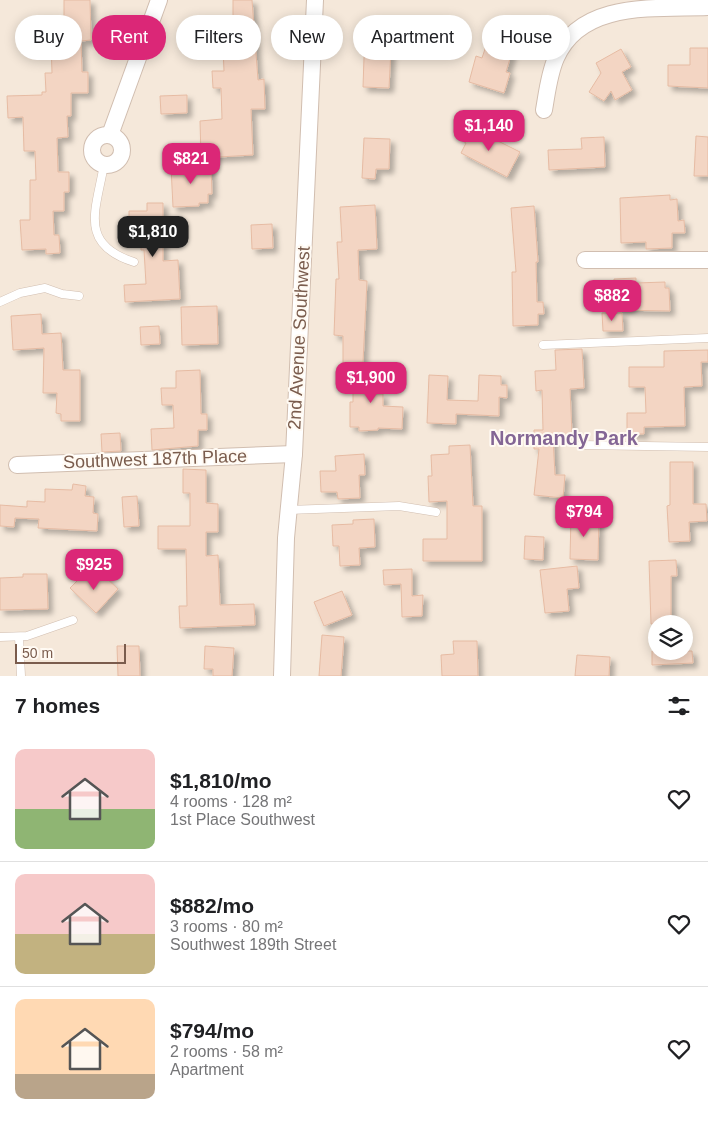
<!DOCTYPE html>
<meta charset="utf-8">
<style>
:root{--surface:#fff;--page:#f2f2f2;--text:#202124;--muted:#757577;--line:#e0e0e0;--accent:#db2777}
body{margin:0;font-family:Arial,sans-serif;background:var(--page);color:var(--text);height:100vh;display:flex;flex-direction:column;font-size:19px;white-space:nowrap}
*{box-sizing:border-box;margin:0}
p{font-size:16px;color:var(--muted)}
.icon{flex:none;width:28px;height:28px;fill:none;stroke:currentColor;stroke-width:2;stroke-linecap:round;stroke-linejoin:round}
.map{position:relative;height:676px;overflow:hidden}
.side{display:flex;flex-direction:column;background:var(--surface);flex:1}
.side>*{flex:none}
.banner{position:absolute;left:15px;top:15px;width:679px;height:45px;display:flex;gap:10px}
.fabs{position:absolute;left:648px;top:615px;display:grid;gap:10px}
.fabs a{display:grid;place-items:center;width:45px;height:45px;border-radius:50%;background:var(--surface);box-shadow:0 2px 12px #0003;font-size:25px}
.scale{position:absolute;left:15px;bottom:12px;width:111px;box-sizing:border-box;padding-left:5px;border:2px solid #7a5c4d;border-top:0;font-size:14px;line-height:18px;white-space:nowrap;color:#7a5c4d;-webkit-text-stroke:4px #fffaf3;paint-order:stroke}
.price{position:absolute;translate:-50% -42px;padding:0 11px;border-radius:10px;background:var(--accent);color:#fff;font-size:16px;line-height:32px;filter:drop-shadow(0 1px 2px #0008)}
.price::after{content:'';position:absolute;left:50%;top:30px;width:15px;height:11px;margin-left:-8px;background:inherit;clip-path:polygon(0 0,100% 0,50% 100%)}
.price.selected{background:#222;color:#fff}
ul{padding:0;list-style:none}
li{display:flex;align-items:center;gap:15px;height:125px;padding:0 15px}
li+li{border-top:1px solid var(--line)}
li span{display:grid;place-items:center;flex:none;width:140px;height:100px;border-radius:10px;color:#555}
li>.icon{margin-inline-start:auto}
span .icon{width:60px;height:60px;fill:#fffc;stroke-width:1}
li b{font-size:21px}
h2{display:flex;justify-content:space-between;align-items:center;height:60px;padding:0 15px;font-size:21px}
.tag{padding:0 18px;border-radius:22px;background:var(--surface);box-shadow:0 2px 12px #0003;font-size:18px;line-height:45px}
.tag.selected{background:var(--accent);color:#fff}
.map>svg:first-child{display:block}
.residential{fill:#f5e8da;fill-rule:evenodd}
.building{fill:#f3d5c3;stroke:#e6bba3;filter:url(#shadow)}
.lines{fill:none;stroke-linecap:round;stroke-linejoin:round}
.lane-casing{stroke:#d1beb0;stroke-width:9}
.street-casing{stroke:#d1beb0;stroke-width:18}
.lane{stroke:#fff;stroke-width:8}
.street{stroke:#fff;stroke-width:16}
.labels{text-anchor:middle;stroke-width:4;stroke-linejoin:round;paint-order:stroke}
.street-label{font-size:18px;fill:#7a5c4d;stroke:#fffaf3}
.quarter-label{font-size:20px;font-weight:bold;fill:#846695;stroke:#fffaf3}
</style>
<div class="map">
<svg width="708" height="676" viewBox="0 0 708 676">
<defs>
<filter id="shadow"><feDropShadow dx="4.5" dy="4.5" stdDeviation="2.5" flood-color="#0004"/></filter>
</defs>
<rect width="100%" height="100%" fill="#fdf6ec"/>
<path class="residential" d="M0,0H708V676H0ZM656,624H684V651H656Z"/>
<g class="building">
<path d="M64,0H90L91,40L81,41L82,72H88V93H71V116H67L68,137L57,138L58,172H69V192H64V211H53L54,235H59L60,253L46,254V249L22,250L20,220H30V180H36L35,151H24L23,117L8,118L7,96L42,95V92H46L45,73H52L51,43H58V18L64,17Z"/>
<path d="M233,0H252L258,80L264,79L265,109H251L253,155L201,158L200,121L222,119L221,88H213L212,71H224L223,48H215V44L194,45V29L214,28V24L233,23Z"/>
<path d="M365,29L392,30L389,88L363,87Z"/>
<path d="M490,34L515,42L506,72L510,73L504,93L469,82L476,56L482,58Z"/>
<path d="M690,48H708V88L668,86V65H690Z"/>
<path d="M621,49L631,67L622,72L632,90L615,100L611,91L604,101L589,92L601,73L596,63Z"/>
<path d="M187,95V113L161,114L160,96Z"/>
<path d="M468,126L520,152L507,177L461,153L466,143L461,140Z"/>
<path d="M696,136L708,137V176H694Z"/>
<path d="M604,137L605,167L549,170L548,150L582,149L581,138Z"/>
<path d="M364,138L390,139L389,169H376L375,179L362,178Z"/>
<path d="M211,165L212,194H208V203H199V206L173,207L171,167Z"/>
<path d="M670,195V200L677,199L678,221L684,220L685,233H672V248L646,249V242L621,243L620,198Z"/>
<path d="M147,203H163V261L178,260L180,299L125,302L124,285L146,284L144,250H141V240H129V211H147Z"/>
<path d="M375,205L377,249L358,250L359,280L367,281L363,362L343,363V336L334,335L336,279H339L337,242H342L340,207Z"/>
<path d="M534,206L538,262H536L537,302H543L544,314H538V325L513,326L512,272H516L511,208Z"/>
<path d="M272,224L273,248L252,249L251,225Z"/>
<path d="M636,278V283L665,282V288H669L670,311L616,310L614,279Z"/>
<path d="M217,306L218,344L182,345L181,307Z"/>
<path d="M602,313H622L623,331H603Z"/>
<path d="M41,314L42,334L61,333L63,370H80V421H61V414L56,413L57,393H43L44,348L13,350L11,316Z"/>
<path d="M159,326L160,344L141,345L140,327Z"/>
<path d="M582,349L584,388L570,389L572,434L553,437L555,475H565L563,498L534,495L539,449H534V430H543L542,390L536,391L535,371L556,370L555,350Z"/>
<path d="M708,350V362H701L702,386L684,387L685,426L644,427V434H627V413H646L645,387H629V367H664V351Z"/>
<path d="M353,364L374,365L375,394H383V406L403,407L402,429L378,428V430L359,431V427H350V402H353Z"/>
<path d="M200,370L201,414H207V430H198V446L152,450L151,429L174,428L173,405H162L161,388H176V371Z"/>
<path d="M429,375L448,376L447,400L478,401L479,375L501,376V385H507V398L499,397V416L456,414V424L427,423Z"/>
<path d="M120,433L121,451L102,452L101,434Z"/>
<path d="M470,445L473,506H482V561H423V539H447V501L429,502L428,476H432L431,455L449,454V446Z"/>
<path d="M364,454L365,475H359L360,498L338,499L337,492H321L320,471H336L335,456Z"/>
<path d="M670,462H693V504H706L707,521L689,522L690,541L669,542L667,506L670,505Z"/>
<path d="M183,469L206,470V503L218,504V532H206V556L218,555L220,605L254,604L255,625L180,628L179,606H187L186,549H158V526H190V493H183Z"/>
<path d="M73,484L86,486L85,496L94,497L93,513L98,514L97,531L38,528L39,519L15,518L14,527L0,526V505L27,507V501L45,502V489L72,490Z"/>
<path d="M137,496L139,526L124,527L122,497Z"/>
<path d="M571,515L599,516L598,560L570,559Z"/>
<path d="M374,519L375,547L359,548L360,565L340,566L339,546H333L332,525L353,524V520Z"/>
<path d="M525,536L544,537L543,560L524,559Z"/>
<path d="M676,560L677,576H671V624H651L649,561Z"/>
<path d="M577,566L579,588L567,589L569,611L545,613L540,570Z"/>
<path d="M412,569V596L423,595L422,616L402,617L401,584L384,585L383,570Z"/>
<path d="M85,573L94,581L101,573L118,589L96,613L70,588Z"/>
<path d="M23,574H47L48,609L0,610V578L23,577Z"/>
<path d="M342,591L352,615L324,626L314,602Z"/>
<path d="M322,635L344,637L341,676H319Z"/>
<path d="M453,641H477L478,676H442L441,655L454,654Z"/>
<path d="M117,646H139L140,676H118Z"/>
<path d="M205,646L234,648L232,676H213V669H204Z"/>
<path d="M652,651H692L693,663L652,665Z"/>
<path d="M577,655L610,657L609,676H575Z"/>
</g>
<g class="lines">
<defs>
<g id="lane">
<path d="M104,164C97,208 77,244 134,262"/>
<path d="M0,302L20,293L45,288L62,294L79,296"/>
<path d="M543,345L708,338"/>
<path d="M581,445L708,447"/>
<path d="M288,510L399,506L436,512"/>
<path d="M0,637L27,636L73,620"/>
<path d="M19,637L21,676"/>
</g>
<g id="street">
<path d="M544,110C547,93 549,74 556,58C581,0 656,9 708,7"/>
<path d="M110,135L159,0"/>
<circle cx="107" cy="150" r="15"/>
<path d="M585,260H708"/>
<path d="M17,465L294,454"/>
<path d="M282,676L286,538L294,454L315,0"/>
</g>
</defs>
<use href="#lane" class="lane-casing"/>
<use href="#street" class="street-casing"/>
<use href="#lane" class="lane"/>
<use href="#street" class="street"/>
</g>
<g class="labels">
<g class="street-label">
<text transform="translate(299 338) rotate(-87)" y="6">2nd Avenue Southwest</text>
<text transform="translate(155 459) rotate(-2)" y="6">Southwest 187th Place</text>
</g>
<g class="quarter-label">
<text x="564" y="445">Normandy Park</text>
</g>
</g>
</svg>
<div class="fabs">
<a><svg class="icon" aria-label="layers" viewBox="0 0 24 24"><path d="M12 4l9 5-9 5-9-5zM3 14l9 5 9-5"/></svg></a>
</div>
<div class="scale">50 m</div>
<b class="price" style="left:489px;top:152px">$1,140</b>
<b class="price" style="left:191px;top:185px">$821</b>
<b class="price selected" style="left:153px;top:258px">$1,810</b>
<b class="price" style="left:612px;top:322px">$882</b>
<b class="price" style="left:371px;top:404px">$1,900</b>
<b class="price" style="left:584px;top:538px">$794</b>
<b class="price" style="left:94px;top:591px">$925</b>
<div class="banner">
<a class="tag">Buy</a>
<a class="tag selected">Rent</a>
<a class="tag">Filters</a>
<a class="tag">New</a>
<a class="tag">Apartment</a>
<a class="tag">House</a>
</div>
</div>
<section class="side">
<h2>7 homes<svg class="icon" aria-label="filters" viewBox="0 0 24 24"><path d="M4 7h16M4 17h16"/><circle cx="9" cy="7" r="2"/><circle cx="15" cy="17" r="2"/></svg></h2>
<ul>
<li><span style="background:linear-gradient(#f6c9c9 60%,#8fb573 0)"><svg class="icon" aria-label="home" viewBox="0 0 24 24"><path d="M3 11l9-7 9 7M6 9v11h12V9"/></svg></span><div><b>$1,810/mo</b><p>4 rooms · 128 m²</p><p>1st Place Southwest</p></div><svg class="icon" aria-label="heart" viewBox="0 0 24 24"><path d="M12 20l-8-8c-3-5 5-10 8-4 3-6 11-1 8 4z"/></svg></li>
<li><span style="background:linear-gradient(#f6c9c9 60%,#c2b280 0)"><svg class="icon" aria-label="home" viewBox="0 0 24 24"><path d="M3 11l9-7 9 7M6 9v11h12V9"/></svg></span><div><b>$882/mo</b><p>3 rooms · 80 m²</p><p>Southwest 189th Street</p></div><svg class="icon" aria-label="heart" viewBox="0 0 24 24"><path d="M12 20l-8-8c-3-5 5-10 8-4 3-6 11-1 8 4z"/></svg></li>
<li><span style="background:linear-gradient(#ffd9b3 75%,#b9a48a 0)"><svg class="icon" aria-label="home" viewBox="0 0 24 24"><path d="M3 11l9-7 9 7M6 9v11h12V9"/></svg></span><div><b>$794/mo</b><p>2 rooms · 58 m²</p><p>Apartment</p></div><svg class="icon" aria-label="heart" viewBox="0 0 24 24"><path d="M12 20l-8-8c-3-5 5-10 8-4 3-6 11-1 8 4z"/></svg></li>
</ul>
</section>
